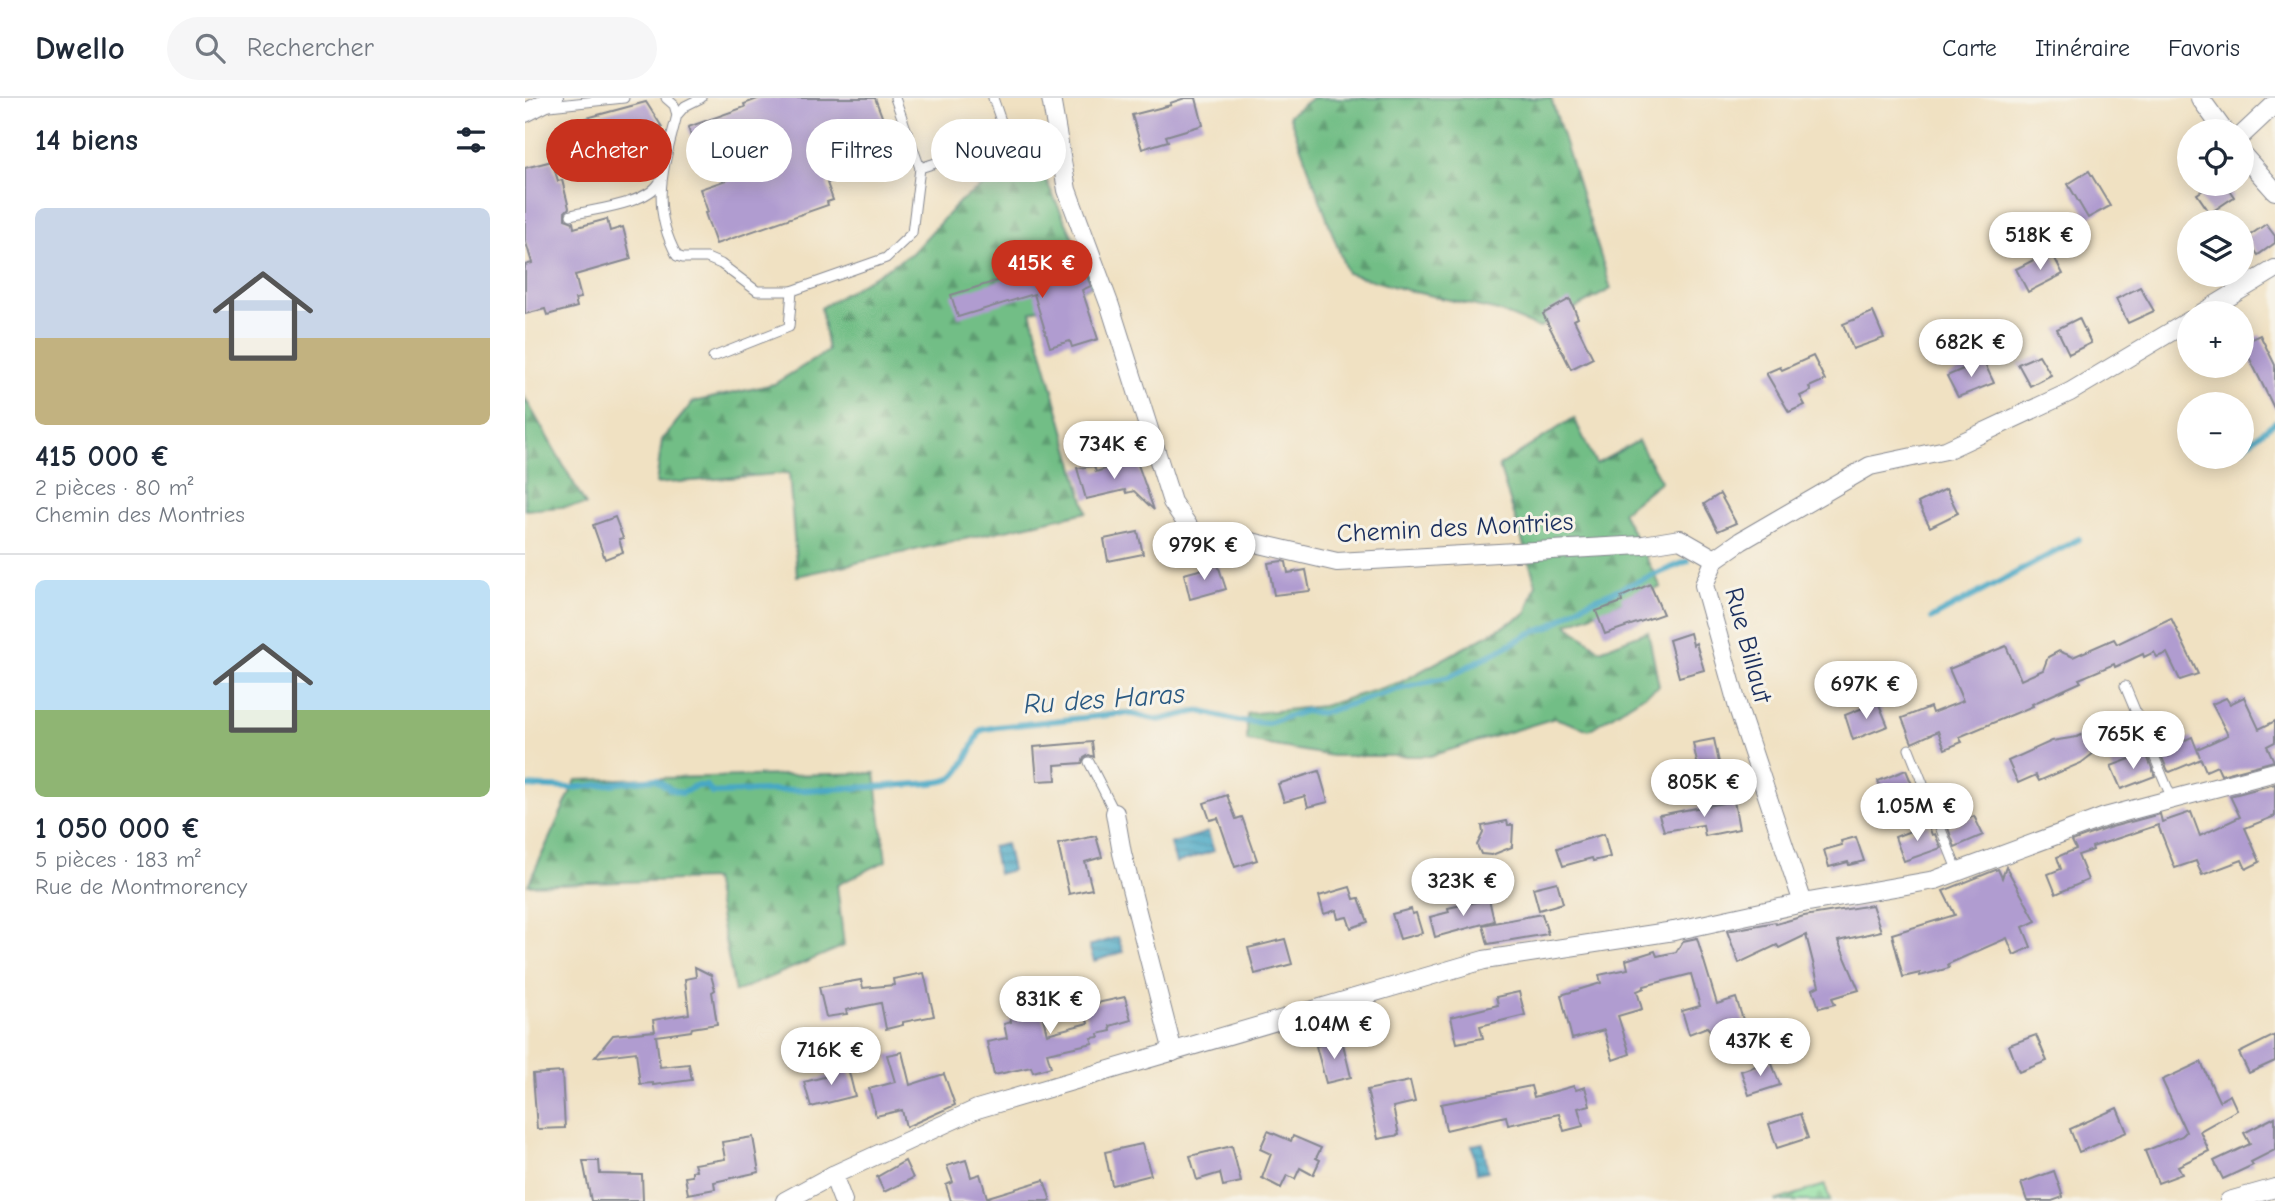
<!DOCTYPE html>
<html lang="fr">
<meta charset="utf-8">
<style>
:root{--surface:#fff;--page:#f6f6f7;--text:#1f2937;--muted:#747a83;--line:#e0e1e3;--accent:#c8321e}
body{margin:0;font-family:"Comic Neue",sans-serif;background:var(--page);color:var(--text);height:100vh;display:flex;flex-direction:column;font-size:26px;white-space:nowrap}
*{box-sizing:border-box;margin:0}
p{font-size:23px;color:var(--muted)}
.icon{flex:none;width:38px;height:38px;fill:none;stroke:currentColor;stroke-width:2;stroke-linecap:round;stroke-linejoin:round}
.map{position:relative;flex:1;overflow:hidden}
.drawer{display:flex;flex-direction:column;background:var(--surface);width:525px}
.drawer>*{flex:none}
.banner{position:absolute;left:21px;top:21px;width:665px;height:63px;display:flex;gap:14px}
.buttons{position:absolute;left:1652px;top:21px;display:grid;gap:14px}
.buttons a{display:grid;place-items:center;width:77px;height:77px;border-radius:50%;background:var(--surface);box-shadow:0 4px 18px #0003;font-size:35px}
.price{position:absolute;translate:-50% -60px;padding:0 16px;border-radius:24px;background:#fff;color:#222;font-size:23px;line-height:46px;filter:drop-shadow(0 2px 4px #0008)}
.price::after{content:'';position:absolute;left:50%;top:42px;width:21px;height:16px;margin-left:-10px;background:inherit;clip-path:polygon(0 0,100% 0,50% 100%)}
.price.current{background:var(--accent);color:#fff}
ul{padding:0;list-style:none}
li{display:grid;align-content:center;gap:14px;height:371px;padding:0 35px}
li+li{border-top:2px solid var(--line)}
li span{display:grid;place-items:center;height:217px;border-radius:10px;color:#555}
li>.icon{margin-inline-start:auto}
span .icon{width:126px;height:126px;fill:#fffc;stroke-width:1}
li b{font-size:30px}
h2{display:flex;justify-content:space-between;align-items:center;height:84px;padding:0 35px;font-size:30px}
.pill{padding:0 24px;border-radius:32px;background:var(--surface);box-shadow:0 4px 18px #0003;font-size:24px;line-height:63px}
.pill.current{background:var(--accent);color:#fff}
header{display:flex;align-items:center;gap:42px;box-sizing:border-box;height:98px;padding:0 35px;background:var(--surface);border-bottom:2px solid var(--line)}
header strong{font-size:33px}
nav{display:flex;gap:38px;margin-inline-start:auto;font-size:24px}
.search{width:490px;height:63px;background:var(--page);display:flex;align-items:center;gap:18px;box-sizing:border-box;padding:0 24px;border-radius:38px;color:var(--muted);font-size:26px}
main{display:flex;flex:1;min-height:0}
.map>svg:first-child{display:block}
.forest{fill:url(#forest-firs);stroke:#467672;stroke-width:2}
.cemetery{fill:url(#cemetery-stones);stroke:#54877f;stroke-width:2}
.water{fill:url(#water-rules);stroke:#306b92;stroke-width:2}
.lines{fill:none;stroke-linecap:round;stroke-linejoin:round}
.stream{stroke:#46a7c5;stroke-width:6}
.building{fill:#b09cd0}
.service-casing{stroke:#868890;stroke-width:11}
.minor-casing{stroke:#868890;stroke-width:20}
.service{stroke:#fff;stroke-width:9}
.minor{stroke:#fff;stroke-width:18}
.labels{text-anchor:middle;stroke-width:6;stroke-linejoin:round;paint-order:stroke}
.street-label{font-size:26px;fill:#1b2f5e;stroke:#f7f3e8}
.water-label{font-size:28px;font-style:italic;fill:#2a5982;stroke:#f7f3e8}
</style>
<header>
<strong>Dwello</strong>
<div class="search"><svg class="icon" aria-label="search" viewBox="0 0 24 24"><circle cx="10" cy="10" r="6"/><path d="M15 15l6 6"/></svg>Rechercher</div>
<nav><a>Carte</a><a>Itinéraire</a><a>Favoris</a></nav>
</header>
<main>
<section class="drawer">
<h2>14 biens<svg class="icon" aria-label="filters" viewBox="0 0 24 24"><path d="M4 7h16M4 17h16"/><circle cx="9" cy="7" r="2"/><circle cx="15" cy="17" r="2"/></svg></h2>
<ul>
<li><span style="background:linear-gradient(#c9d6e8 60%,#c2b280 0)"><svg class="icon" aria-label="home" viewBox="0 0 24 24"><path d="M3 11l9-7 9 7M6 9v11h12V9"/></svg></span><div><b>415 000 €</b><p>2 pièces · 80 m²</p><p>Chemin des Montries</p></div></li>
<li><span style="background:linear-gradient(#bfe0f5 60%,#8fb573 0)"><svg class="icon" aria-label="home" viewBox="0 0 24 24"><path d="M3 11l9-7 9 7M6 9v11h12V9"/></svg></span><div><b>1 050 000 €</b><p>5 pièces · 183 m²</p><p>Rue de Montmorency</p></div></li>
</ul>
</section>
<div class="map">
<svg width="1750" height="1103" viewBox="0 0 1750 1103">
<defs>
<pattern id="forest-firs" width="22" height="20" patternUnits="userSpaceOnUse" patternTransform="scale(1.75)"><rect width="22" height="20" fill="#72be86"/><path d="M5 1l3.5 6h-7zM16 11l3.5 6h-7z" fill="#5d9b71"/></pattern>
<pattern id="cemetery-stones" width="16" height="16" patternUnits="userSpaceOnUse" patternTransform="scale(1.75)"><rect width="16" height="16" fill="#8ddfa0"/><path d="M2 7V4a2 2 0 0 1 4 0v3zM10 15v-3a2 2 0 0 1 4 0v3z" fill="#79c08c"/></pattern>
<pattern id="water-rules" width="6" height="5" patternUnits="userSpaceOnUse" patternTransform="scale(1.75)"><rect width="6" height="5" fill="#46a7c5"/><path d="M0 2.5h6" fill="none" stroke="#3a88a3"/></pattern>
</defs>
<rect width="100%" height="100%" fill="#f7f3e8"/>
<filter id="ink" filterUnits="userSpaceOnUse"><feTurbulence type="fractalNoise" baseFrequency=".0143" numOctaves="2"/><feDisplacementMap in="SourceGraphic" scale="14" xChannelSelector="R" yChannelSelector="G"/><feConvolveMatrix kernelMatrix="1 2 1 2 8 2 1 2 1" color-interpolation-filters="sRGB"/></filter>
<filter id="wash" filterUnits="userSpaceOnUse"><feTurbulence type="fractalNoise" baseFrequency=".00686" numOctaves="4" result="noise"/><feDisplacementMap in="SourceGraphic" scale="28" xChannelSelector="R" yChannelSelector="G"/><feGaussianBlur stdDeviation="1.57" result="paint"/><feColorMatrix in="noise" values="0 0 0 0 0 0 0 0 0 0 0 0 0 0 0 0 0 1.4 0 .05"/><feComposite in="paint" operator="in"/></filter>
<g filter="url(#wash)">
<rect width="100%" height="100%" fill="#f0e1c2"/>
<g class="forest">
<path d="M787,0H1026L1086,191L1014,230L973,213L881,192L822,175L764,17Z"/>
<path d="M508,55L570,186L506,214L562,414L272,478L264,375L131,386L137,342L168,304L249,286L303,253L296,210L387,155L435,103Z"/>
<path d="M0,300L61,407L0,412Z"/>
<path d="M1049,320L1071,366L1113,343L1136,383L1097,414L1136,489L1042,526L1075,552L1123,533L1134,588L1064,632L1030,620L905,658H807L722,643V616L798,608L876,584L1001,516L1011,486L974,368Z"/>
<path d="M350,675L361,763L312,787L319,848L210,894L188,781L3,787L51,682Z"/>
</g>
<path class="cemetery" d="M1300,1087L1305,1103H1250Z"/>
<g class="water">
<path d="M683,734L689,753L651,765L645,746Z"/>
<path d="M481,746L487,772L473,776L467,749Z"/>
<path d="M593,839L598,854L569,863L564,848Z"/>
<path d="M958,1045L963,1073L952,1075L947,1047Z"/>
</g>
<g class="lines">
<g class="stream">
<path d="M1717,350L1750,324"/>
<path d="M1407,520L1554,441"/>
<path d="M0,688L46,690L131,681L145,691L157,695L170,688H182L187,695C250,692 313,692 376,687C388,686 415,686 425,681C438,675 448,645 456,632L472,629L602,615L634,622L674,613L713,623L743,625L780,613L797,615L873,591L924,579L1006,535L1025,529L1060,505L1163,463"/>
</g>
</g>
<g id="blocks">
<g class="building">
<path d="M235,0H350L373,61L302,85L308,102L302,104L303,107L191,146L180,115L183,114L175,91L219,76L206,41L171,53L163,29L220,9L219,6Z"/>
<path d="M660,0H671L678,27L641,38L643,43L617,51L607,17L646,7L645,5Z"/>
<path d="M121,4L137,29L129,34L67,52L58,21Z"/>
<path d="M27,63L33,83L37,82L44,110L40,114V121L48,124L49,130L82,121L85,133L98,129L106,161L50,177L56,200L50,201L52,209L22,217L20,211L0,216V167L7,165L0,141V70Z"/>
<path d="M1564,73L1585,108L1563,120L1543,86Z"/>
<path d="M1688,86H1700L1709,99L1685,115L1672,96Z"/>
<path d="M1741,126L1750,138V145L1733,157L1721,140Z"/>
<path d="M1526,153L1538,176L1503,194L1491,171Z"/>
<path d="M554,158L566,188L557,192L573,241L547,249L545,243L525,249L509,196L433,219L426,197Z"/>
<path d="M1615,189L1629,213L1603,225L1591,201Z"/>
<path d="M1045,201L1053,220L1049,222L1068,260L1046,271L1018,216Z"/>
<path d="M1348,214L1359,240L1328,251L1318,226Z"/>
<path d="M1554,220L1566,245L1544,256L1532,231Z"/>
<path d="M1735,237L1750,267V312L1717,245Z"/>
<path d="M1514,257L1526,277L1505,288L1493,266Z"/>
<path d="M1288,258L1300,282L1284,289L1286,293L1275,298L1280,307L1264,314L1241,275L1255,269L1257,272Z"/>
<path d="M1456,263L1459,264L1469,285L1433,299L1422,278Z"/>
<path d="M611,361L629,412L609,393L601,395L600,392L561,401L552,370L569,368L571,374Z"/>
<path d="M1421,391L1433,415L1405,429L1393,405Z"/>
<path d="M1195,396L1211,425L1193,433L1179,406Z"/>
<path d="M90,419L98,440L94,441L98,454L80,461L68,427Z"/>
<path d="M613,434L618,456L583,463L579,441Z"/>
<path d="M757,463L761,464L763,475L781,472L785,493L749,497L743,465Z"/>
<path d="M693,467L701,491L665,501L659,476Z"/>
<path d="M1125,486L1138,516L1080,536L1071,513L1097,504L1096,499Z"/>
<path d="M1646,520L1673,576L1655,582L1642,555L1632,559L1629,554L1619,559L1618,556L1590,569L1589,566L1554,581L1556,584L1507,606L1508,608L1434,639L1437,644L1420,651L1413,633L1387,645L1377,620L1405,609L1407,615L1438,603L1424,571L1481,548L1496,582L1518,572L1523,559L1534,553L1548,559L1589,541L1592,546Z"/>
<path d="M1165,535L1168,547L1171,545L1179,572L1154,579L1144,542Z"/>
<path d="M1719,599L1734,631L1750,623V644L1742,648L1749,663L1696,677L1692,668L1681,673L1676,661L1645,674L1643,673L1634,653L1667,639L1675,659L1672,651L1703,637L1687,606L1701,600L1705,606Z"/>
<path d="M1353,604L1363,628L1328,642L1320,617Z"/>
<path d="M1571,631L1578,648L1556,665L1514,683L1511,677L1493,685L1483,663L1527,643L1552,639Z"/>
<path d="M1189,641L1196,674L1175,679L1168,645Z"/>
<path d="M567,644L569,659L564,657L559,660L557,665L530,667L531,682L512,683L509,649Z"/>
<path d="M1618,656L1619,659L1622,658L1630,678L1596,691L1586,668Z"/>
<path d="M1381,672L1390,694L1361,705L1353,683Z"/>
<path d="M794,673L803,704L783,709L780,698L759,704L753,686Z"/>
<path d="M1750,686V718L1720,730L1735,764L1721,771L1717,762L1677,777L1671,763L1650,770L1633,727L1567,749L1568,752L1553,757L1563,782L1531,796L1523,776L1536,771L1532,759L1551,751L1547,743L1583,730L1635,716L1637,724L1666,714L1675,738L1715,719L1705,698Z"/>
<path d="M702,697L711,721L717,719L732,762L710,769L693,720L685,722L679,705Z"/>
<path d="M1209,703L1214,731L1180,738L1178,727L1139,733L1134,717Z"/>
<path d="M1449,718L1458,737L1430,749L1423,730Z"/>
<path d="M982,723L983,727H988L987,749L967,757L956,756L952,747L958,735L957,728Z"/>
<path d="M1403,726L1407,737L1410,736L1416,750L1379,763L1370,739Z"/>
<path d="M1079,736L1085,759L1068,763L1067,760L1038,768L1032,750Z"/>
<path d="M571,738L577,759L560,764L567,791L544,796L533,746Z"/>
<path d="M1331,739L1339,763L1324,767L1323,764L1304,769L1299,752L1317,747L1316,743Z"/>
<path d="M1481,769L1511,823L1498,829L1506,849L1489,857L1482,840L1423,866L1424,870L1395,878V875L1378,879L1367,836L1430,817L1418,793L1473,771L1477,780Z"/>
<path d="M1032,784L1038,805L1014,812L1008,790Z"/>
<path d="M825,789L829,801L834,800L843,824L826,830L822,819L813,821L811,812L799,816L794,798Z"/>
<path d="M964,801L969,823L910,839L905,819L924,814L923,810Z"/>
<path d="M1347,807L1356,833L1313,843L1334,892L1307,900L1310,906L1294,910L1288,891L1294,888L1281,837L1254,850L1252,847L1214,865L1202,833L1250,824L1251,826L1279,818Z"/>
<path d="M886,811L887,816L891,815L897,835L875,841L867,816Z"/>
<path d="M1017,816L1023,836L963,846L958,827Z"/>
<path d="M1172,840L1192,906L1211,900L1221,931L1192,940L1182,929L1164,936L1157,913L1175,908L1166,876L1119,888V890L1112,893L1117,911L1093,918L1105,956L1088,962L1079,932L1047,941L1036,897L1076,885L1074,877L1103,871L1101,862L1130,853L1132,858L1151,854L1158,843Z"/>
<path d="M760,841L767,866L730,876L723,850Z"/>
<path d="M170,869L186,877L190,892L187,894L192,926L167,930L166,933L131,938L135,969L164,966L167,982L128,987V985L115,986L111,954L70,959L88,937L130,933L128,922L164,916L160,881L171,879Z"/>
<path d="M399,875L409,918L378,924V927L361,931L356,905L321,912L322,916L301,919L294,889L336,882L338,890L369,887L368,881Z"/>
<path d="M994,894L1000,917L955,928L958,940L932,945L926,919L973,907L971,899Z"/>
<path d="M600,899L606,922L585,928L586,933L573,936L574,939L566,940L568,945L522,955L526,969L508,974L506,969L469,977L462,944L482,940L479,926L486,924L485,919L495,916L494,913L515,908L522,936L563,925L558,908Z"/>
<path d="M1511,937L1522,963L1494,974L1484,947Z"/>
<path d="M1750,937V963L1724,975L1714,955Z"/>
<path d="M817,942L826,979L801,985L791,948Z"/>
<path d="M377,954L385,987L419,976L430,1007L381,1029L377,1012L351,1018L344,991L370,984L362,957Z"/>
<path d="M1246,963L1255,987L1224,997L1216,973Z"/>
<path d="M1676,964L1694,1003L1705,997L1712,1012L1675,1033L1684,1053L1653,1068L1657,1076L1633,1085L1620,1053L1657,1038L1661,1034L1637,982Z"/>
<path d="M322,966L330,998L286,1009L279,984L307,977L305,969Z"/>
<path d="M37,974L40,1030L12,1031L8,976Z"/>
<path d="M885,983L890,1004L868,1009L874,1037L853,1041L842,992Z"/>
<path d="M1006,988L1009,999L1049,988L1051,992L1060,989L1065,1007L1053,1010L1058,1028L1039,1033L1034,1016L983,1027L981,1018L921,1032L916,1006Z"/>
<path d="M1592,1010L1602,1034L1554,1054L1545,1031Z"/>
<path d="M1275,1016L1283,1040L1252,1050L1244,1026Z"/>
<path d="M1750,1019V1052L1726,1064L1728,1067L1698,1081L1689,1063L1725,1046L1719,1035Z"/>
<path d="M743,1033L766,1043L768,1038L796,1050L791,1060L795,1062L788,1077L775,1070L770,1081L762,1077L756,1090L737,1080L746,1056L735,1051Z"/>
<path d="M228,1039L234,1074L189,1084L190,1091L163,1096L160,1079L167,1078V1073L171,1072L169,1066L200,1061L197,1044Z"/>
<path d="M617,1046L626,1077L587,1087L580,1054Z"/>
<path d="M707,1048L716,1084L698,1088L695,1075L672,1082L665,1058Z"/>
<path d="M441,1062L446,1079L455,1076L463,1103H426L421,1087L428,1084L422,1068Z"/>
<path d="M58,1063H74L75,1076L117,1077L118,1103H66Z"/>
<path d="M380,1063L388,1080L359,1094L352,1079Z"/>
<path d="M1529,1073L1538,1099L1527,1103H1502L1496,1085Z"/>
<path d="M519,1082L526,1103H464L463,1099Z"/>
</g>
</g>
</g>
<g filter="url(#ink)">
<use href="#blocks" fill-opacity="0" stroke="#868890" stroke-width="2"/>
<g class="lines">
<defs>
<g id="service">
<path d="M141,0L149,7L152,17L160,8L176,0"/>
<path d="M370,0L395,70L451,52L477,26L468,0"/>
<path d="M24,8L99,0"/>
<path d="M152,17C139,69 124,107 152,158L158,160H182L196,166L232,193H267L361,160L387,135L395,70"/>
<path d="M46,117C70,111 121,106 134,85"/>
<path d="M188,259L264,229L267,193"/>
<path d="M1600,588L1647,701"/>
<path d="M1384,651L1433,774"/>
<path d="M564,664L590,715"/>
</g>
<g id="minor">
<path d="M526,0L542,92L585,208L647,404L670,438L718,442L812,464L1118,447L1155,441L1190,461"/>
<path d="M1675,0L1699,33"/>
<path d="M0,15L29,0"/>
<path d="M1717,37L1750,6"/>
<path d="M1717,56L1750,93"/>
<path d="M1677,215L1750,171"/>
<path d="M590,715L597,755L648,954"/>
<path d="M1278,805L1214,613L1179,487L1190,461L1216,443L1345,368L1421,352L1545,294L1664,223"/>
<path d="M308,1077L318,1103"/>
<path d="M260,1103L308,1077L452,1011L959,862L1149,833L1278,805L1410,782L1580,719L1750,674"/>
<path d="M1704,1103L1750,1090"/>
</g>
</defs>
<use href="#service" class="service-casing"/>
<use href="#minor" class="minor-casing"/>
<use href="#service" class="service"/>
<use href="#minor" class="minor"/>
</g>
</g>
<g class="labels">
<g class="street-label">
<text transform="translate(930 429) rotate(-3)" y="9">Chemin des Montries</text>
<text transform="translate(1224 547) rotate(75)" y="9">Rue Billaut</text>
</g>
<g class="water-label">
<text transform="translate(579 600) rotate(-4)" y="10">Ru des Haras</text>
</g>
</g>
</svg>
<div class="buttons">
<a><svg class="icon" aria-label="locate" viewBox="0 0 24 24"><circle cx="12" cy="12" r="6"/><path d="M12 2v4M12 18v4M2 12h4M18 12h4"/></svg></a>
<a><svg class="icon" aria-label="layers" viewBox="0 0 24 24"><path d="M12 4l9 5-9 5-9-5zM3 14l9 5 9-5"/></svg></a>
<a>+</a>
<a>−</a>
</div>
<b class="price" style="left:1515px;top:174px">518K €</b>
<b class="price current" style="left:517px;top:202px">415K €</b>
<b class="price" style="left:1446px;top:281px">682K €</b>
<b class="price" style="left:589px;top:383px">734K €</b>
<b class="price" style="left:679px;top:484px">979K €</b>
<b class="price" style="left:1341px;top:623px">697K €</b>
<b class="price" style="left:1608px;top:673px">765K €</b>
<b class="price" style="left:1179px;top:721px">805K €</b>
<b class="price" style="left:1392px;top:745px">1.05M €</b>
<b class="price" style="left:938px;top:820px">323K €</b>
<b class="price" style="left:525px;top:938px">831K €</b>
<b class="price" style="left:809px;top:963px">1.04M €</b>
<b class="price" style="left:1235px;top:980px">437K €</b>
<b class="price" style="left:306px;top:989px">716K €</b>
<div class="banner">
<a class="pill current">Acheter</a>
<a class="pill">Louer</a>
<a class="pill">Filtres</a>
<a class="pill">Nouveau</a>
</div>
</div>
</main>
